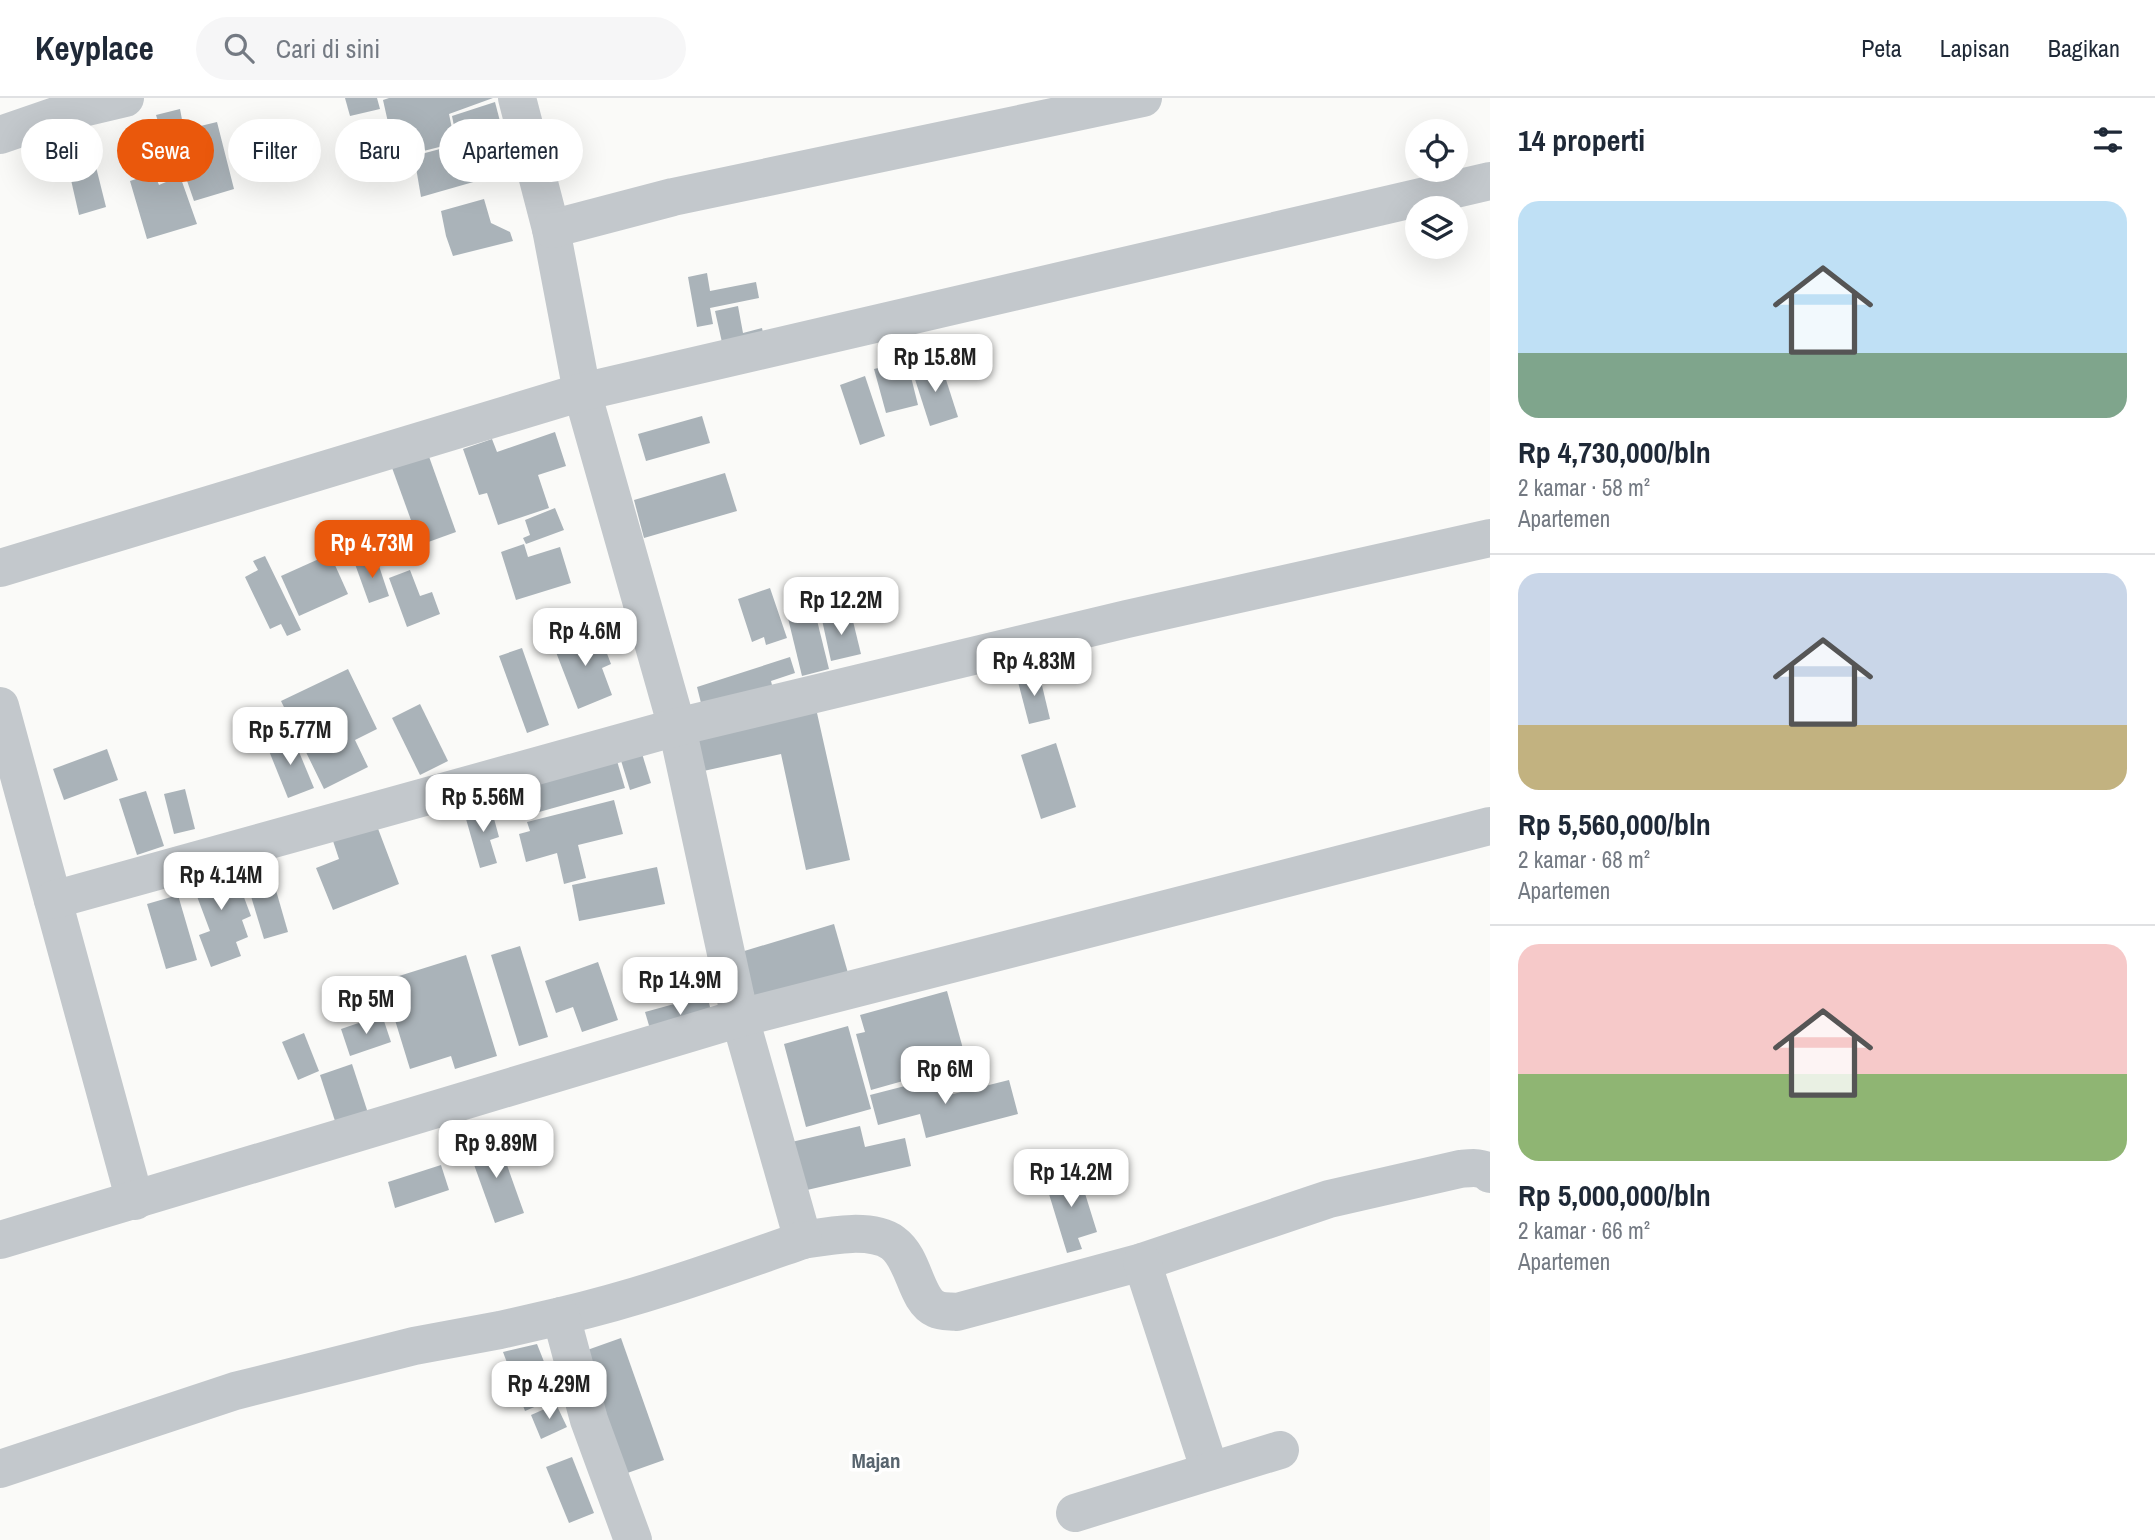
<!DOCTYPE html>
<html lang="id">
<meta charset="utf-8">
<style>
:root{--surface:#fff;--page:#f6f6f7;--text:#1f2937;--muted:#747a83;--line:#e0e1e3;--accent:#ea580c}
body{margin:0;font-family:"Archivo Narrow",sans-serif;background:var(--page);color:var(--text);height:100vh;display:flex;flex-direction:column;font-size:26px;white-space:nowrap}
*{box-sizing:border-box;margin:0}
p{font-size:23px;color:var(--muted)}
.icon{flex:none;width:38px;height:38px;fill:none;stroke:currentColor;stroke-width:2;stroke-linecap:round;stroke-linejoin:round}
.map{position:relative;flex:1;overflow:hidden}
.panel{display:flex;flex-direction:column;background:var(--surface);width:665px}
.panel>*{flex:none}
.guide{position:absolute;left:21px;top:21px;width:665px;height:63px;display:flex;gap:14px}
.fabs{position:absolute;left:1405px;top:21px;display:grid;gap:14px}
.fabs a{display:grid;place-items:center;width:63px;height:63px;border-radius:50%;background:var(--surface);box-shadow:0 7px 28px #0002;font-size:35px}
.price{position:absolute;translate:-50% -60px;padding:0 16px;border-radius:14px;background:#fff;color:#222;font-size:23px;line-height:46px;filter:drop-shadow(0 2px 4px #0008)}
.price::after{content:'';position:absolute;left:50%;top:42px;width:21px;height:16px;margin-left:-10px;background:inherit;clip-path:polygon(0 0,100% 0,50% 100%)}
.price.selected{background:var(--accent);color:#fff}
ul{padding:0;list-style:none}
li{display:grid;align-content:center;gap:14px;height:371px;padding:0 28px}
li+li{border-top:2px solid var(--line)}
li span{display:grid;place-items:center;height:217px;border-radius:21px;color:#555}
li>.icon{margin-inline-start:auto}
span .icon{width:126px;height:126px;fill:#fffc;stroke-width:1}
li b{font-size:30px}
h2{display:flex;justify-content:space-between;align-items:center;height:84px;padding:0 28px;font-size:30px}
.chip{padding:0 24px;border-radius:32px;background:var(--surface);box-shadow:0 7px 28px #0002;font-size:24px;line-height:63px}
.chip.selected{background:var(--accent);color:#fff}
header{display:flex;align-items:center;gap:42px;box-sizing:border-box;height:98px;padding:0 35px;background:var(--surface);border-bottom:2px solid var(--line)}
header strong{font-size:33px}
nav{display:flex;gap:38px;margin-inline-start:auto;font-size:24px}
.search{width:490px;height:63px;background:var(--page);display:flex;align-items:center;gap:18px;box-sizing:border-box;padding:0 24px;border-radius:38px;color:var(--muted);font-size:26px}
main{display:flex;flex:1;min-height:0}
.map>svg:first-child{display:block}
.building{fill:#aab3b9}
.lines{fill:none;stroke-linecap:round;stroke-linejoin:round}
.minor{stroke:#c3c8cc;stroke-width:38}
.labels{text-anchor:middle;stroke-width:7;stroke-linejoin:round;paint-order:stroke}
.quarter-label{font-size:21px;font-weight:bold;fill:#57646e;stroke:#fff}
</style>
<header>
<strong>Keyplace</strong>
<div class="search"><svg class="icon" aria-label="search" viewBox="0 0 24 24"><circle cx="10" cy="10" r="6"/><path d="M15 15l6 6"/></svg>Cari di sini</div>
<nav><a>Peta</a><a>Lapisan</a><a>Bagikan</a></nav>
</header>
<main>
<div class="map">
<svg width="1490" height="1442" viewBox="0 0 1490 1442">
<rect width="100%" height="100%" fill="#fafaf8"/>
<g class="building">
<path d="M345,0H377L380,11L350,18Z"/>
<path d="M389,0H493L449,16L455,45L396,60L383,2Z"/>
<path d="M495,4L502,31L457,43L452,18Z"/>
<path d="M180,11L184,32L217,24L234,91L194,103L184,74L191,71L184,42L166,49L156,17Z"/>
<path d="M503,34L512,73L421,99L414,58Z"/>
<path d="M92,53L106,109L79,117L66,60Z"/>
<path d="M154,75L159,87L180,78L197,126L147,141L130,83Z"/>
<path d="M484,101L491,125L510,134L513,143L453,158L446,138L441,113Z"/>
<path d="M707,175L710,193L756,184L759,200L710,210L713,226L697,229L688,179Z"/>
<path d="M738,208L743,235L762,230L766,250L725,258L715,213Z"/>
<path d="M907,263L918,307L886,315L874,271Z"/>
<path d="M940,263L958,319L930,328L912,272Z"/>
<path d="M865,278L885,338L860,347L840,287Z"/>
<path d="M702,318L710,345L646,363L638,336Z"/>
<path d="M555,334L566,368L538,377L549,410L498,427L487,395L479,397L463,351L492,341L497,354Z"/>
<path d="M427,353L456,434L420,447L391,367Z"/>
<path d="M725,375L737,413L644,440L634,402Z"/>
<path d="M555,410L564,432L526,446L523,440L530,437L525,422Z"/>
<path d="M524,446L528,459L560,449L571,485L516,502L501,454Z"/>
<path d="M330,456L348,496L299,518L281,478Z"/>
<path d="M265,458L301,532L287,538L281,526L270,531L245,479L258,472L253,463Z"/>
<path d="M376,459L389,498L369,505L355,466Z"/>
<path d="M410,472L420,498L432,494L440,516L407,529L389,480Z"/>
<path d="M770,490L787,540L766,547L764,539L752,544L738,501Z"/>
<path d="M813,506L829,571L802,578L786,512Z"/>
<path d="M851,515L861,556L831,563L822,522Z"/>
<path d="M598,532L611,566L602,570L612,597L578,611L554,549Z"/>
<path d="M522,550L549,627L527,635L499,558Z"/>
<path d="M790,559L795,575L771,583L775,599L704,617L697,589Z"/>
<path d="M348,571L377,631L355,642L368,669L324,691L281,603Z"/>
<path d="M1039,575L1050,621L1029,626L1017,580Z"/>
<path d="M420,606L448,663L420,677L392,620Z"/>
<path d="M815,606L850,762L806,772L781,656L699,674L690,634Z"/>
<path d="M292,637L314,690L288,700L267,648Z"/>
<path d="M1056,645L1076,709L1041,721L1021,657Z"/>
<path d="M640,649L651,685L630,692L619,656Z"/>
<path d="M107,651L118,682L64,702L53,671Z"/>
<path d="M615,656L625,690L514,721L504,688Z"/>
<path d="M185,691L195,731L174,736L164,696Z"/>
<path d="M146,693L164,748L137,757L119,701Z"/>
<path d="M614,702L623,736L578,747L586,780L564,786L557,755L526,764L519,736L530,733L527,724Z"/>
<path d="M490,706L499,739L490,742L497,765L480,770L464,714Z"/>
<path d="M374,720L399,786L333,812L316,770L339,761L331,737Z"/>
<path d="M230,762L251,818L242,822L248,839L236,844L241,858L211,869L199,837L210,833L189,777Z"/>
<path d="M657,769L665,806L579,823L572,787Z"/>
<path d="M271,775L288,834L264,841L246,782Z"/>
<path d="M178,797L197,862L166,871L147,806Z"/>
<path d="M834,826L850,882L758,910L741,854Z"/>
<path d="M520,848L548,939L519,948L491,857Z"/>
<path d="M466,857L497,958L455,971L451,958L410,971L383,883Z"/>
<path d="M598,864L618,922L582,934L573,909L556,915L545,883Z"/>
<path d="M947,893L967,965L871,992L856,936L865,934L860,917Z"/>
<path d="M707,897L714,925L653,941L645,914Z"/>
<path d="M382,917L391,944L350,958L341,931Z"/>
<path d="M848,928L871,1011L806,1029L784,946Z"/>
<path d="M304,935L319,973L298,982L282,944Z"/>
<path d="M352,966L368,1015L336,1026L320,977Z"/>
<path d="M936,980L941,999L1009,982L1018,1016L926,1040L920,1016L878,1027L870,997Z"/>
<path d="M860,1028L865,1049L905,1040L911,1068L794,1095L783,1046Z"/>
<path d="M497,1039L524,1115L495,1125L468,1050Z"/>
<path d="M441,1067L449,1092L395,1110L388,1084Z"/>
<path d="M1078,1073L1097,1134L1078,1140L1082,1151L1067,1155L1045,1083Z"/>
<path d="M621,1240L664,1362L619,1378L576,1256Z"/>
<path d="M537,1246L558,1299L525,1313L503,1254Z"/>
<path d="M556,1306L567,1329L541,1341L531,1317Z"/>
<path d="M572,1359L594,1415L569,1425L546,1369Z"/>
</g>
<g class="lines">
<g class="minor">
<path d="M517,0L551,131L582,294L677,629L740,920L803,1142C827,1138 871,1129 893,1145C915,1161 915,1202 936,1211C942,1214 951,1213 957,1214L1142,1164L1329,1101L1460,1071C1471,1070 1482,1068 1490,1076"/>
<path d="M0,37L70,13L125,0"/>
<path d="M551,131L673,99L1143,0"/>
<path d="M0,470L582,294L1490,83"/>
<path d="M0,608L135,1103"/>
<path d="M53,802L677,629L1127,521L1490,440"/>
<path d="M0,1142L740,920L1490,728"/>
<path d="M1142,1164L1210,1373"/>
<path d="M561,1218C643,1199 723,1170 803,1142"/>
<path d="M0,1371L235,1293L414,1248L500,1232L561,1218L589,1322L633,1442"/>
<path d="M1075,1415L1280,1352"/>
</g>
</g>
<g class="labels">
<g class="quarter-label">
<text x="876" y="1370">Majan</text>
</g>
</g>
</svg>
<div class="fabs">
<a><svg class="icon" aria-label="locate" viewBox="0 0 24 24"><circle cx="12" cy="12" r="6"/><path d="M12 2v4M12 18v4M2 12h4M18 12h4"/></svg></a>
<a><svg class="icon" aria-label="layers" viewBox="0 0 24 24"><path d="M12 4l9 5-9 5-9-5zM3 14l9 5 9-5"/></svg></a>
</div>
<b class="price" style="left:935px;top:296px">Rp 15.8M</b>
<b class="price selected" style="left:372px;top:482px">Rp 4.73M</b>
<b class="price" style="left:841px;top:539px">Rp 12.2M</b>
<b class="price" style="left:585px;top:570px">Rp 4.6M</b>
<b class="price" style="left:1034px;top:600px">Rp 4.83M</b>
<b class="price" style="left:290px;top:669px">Rp 5.77M</b>
<b class="price" style="left:483px;top:736px">Rp 5.56M</b>
<b class="price" style="left:221px;top:814px">Rp 4.14M</b>
<b class="price" style="left:680px;top:919px">Rp 14.9M</b>
<b class="price" style="left:366px;top:938px">Rp 5M</b>
<b class="price" style="left:945px;top:1008px">Rp 6M</b>
<b class="price" style="left:496px;top:1082px">Rp 9.89M</b>
<b class="price" style="left:1071px;top:1111px">Rp 14.2M</b>
<b class="price" style="left:549px;top:1323px">Rp 4.29M</b>
<div class="guide">
<a class="chip">Beli</a>
<a class="chip selected">Sewa</a>
<a class="chip">Filter</a>
<a class="chip">Baru</a>
<a class="chip">Apartemen</a>
</div>
</div>
<section class="panel">
<h2>14 properti<svg class="icon" aria-label="filters" viewBox="0 0 24 24"><path d="M4 7h16M4 17h16"/><circle cx="9" cy="7" r="2"/><circle cx="15" cy="17" r="2"/></svg></h2>
<ul>
<li><span style="background:linear-gradient(#bfe0f5 70%,#7fa58c 0)"><svg class="icon" aria-label="home" viewBox="0 0 24 24"><path d="M3 11l9-7 9 7M6 9v11h12V9"/></svg></span><div><b>Rp 4,730,000/bln</b><p>2 kamar · 58 m²</p><p>Apartemen</p></div></li>
<li><span style="background:linear-gradient(#c9d6e8 70%,#c2b280 0)"><svg class="icon" aria-label="home" viewBox="0 0 24 24"><path d="M3 11l9-7 9 7M6 9v11h12V9"/></svg></span><div><b>Rp 5,560,000/bln</b><p>2 kamar · 68 m²</p><p>Apartemen</p></div></li>
<li><span style="background:linear-gradient(#f6c9c9 60%,#8fb573 0)"><svg class="icon" aria-label="home" viewBox="0 0 24 24"><path d="M3 11l9-7 9 7M6 9v11h12V9"/></svg></span><div><b>Rp 5,000,000/bln</b><p>2 kamar · 66 m²</p><p>Apartemen</p></div></li>
</ul>
</section>
</main>
